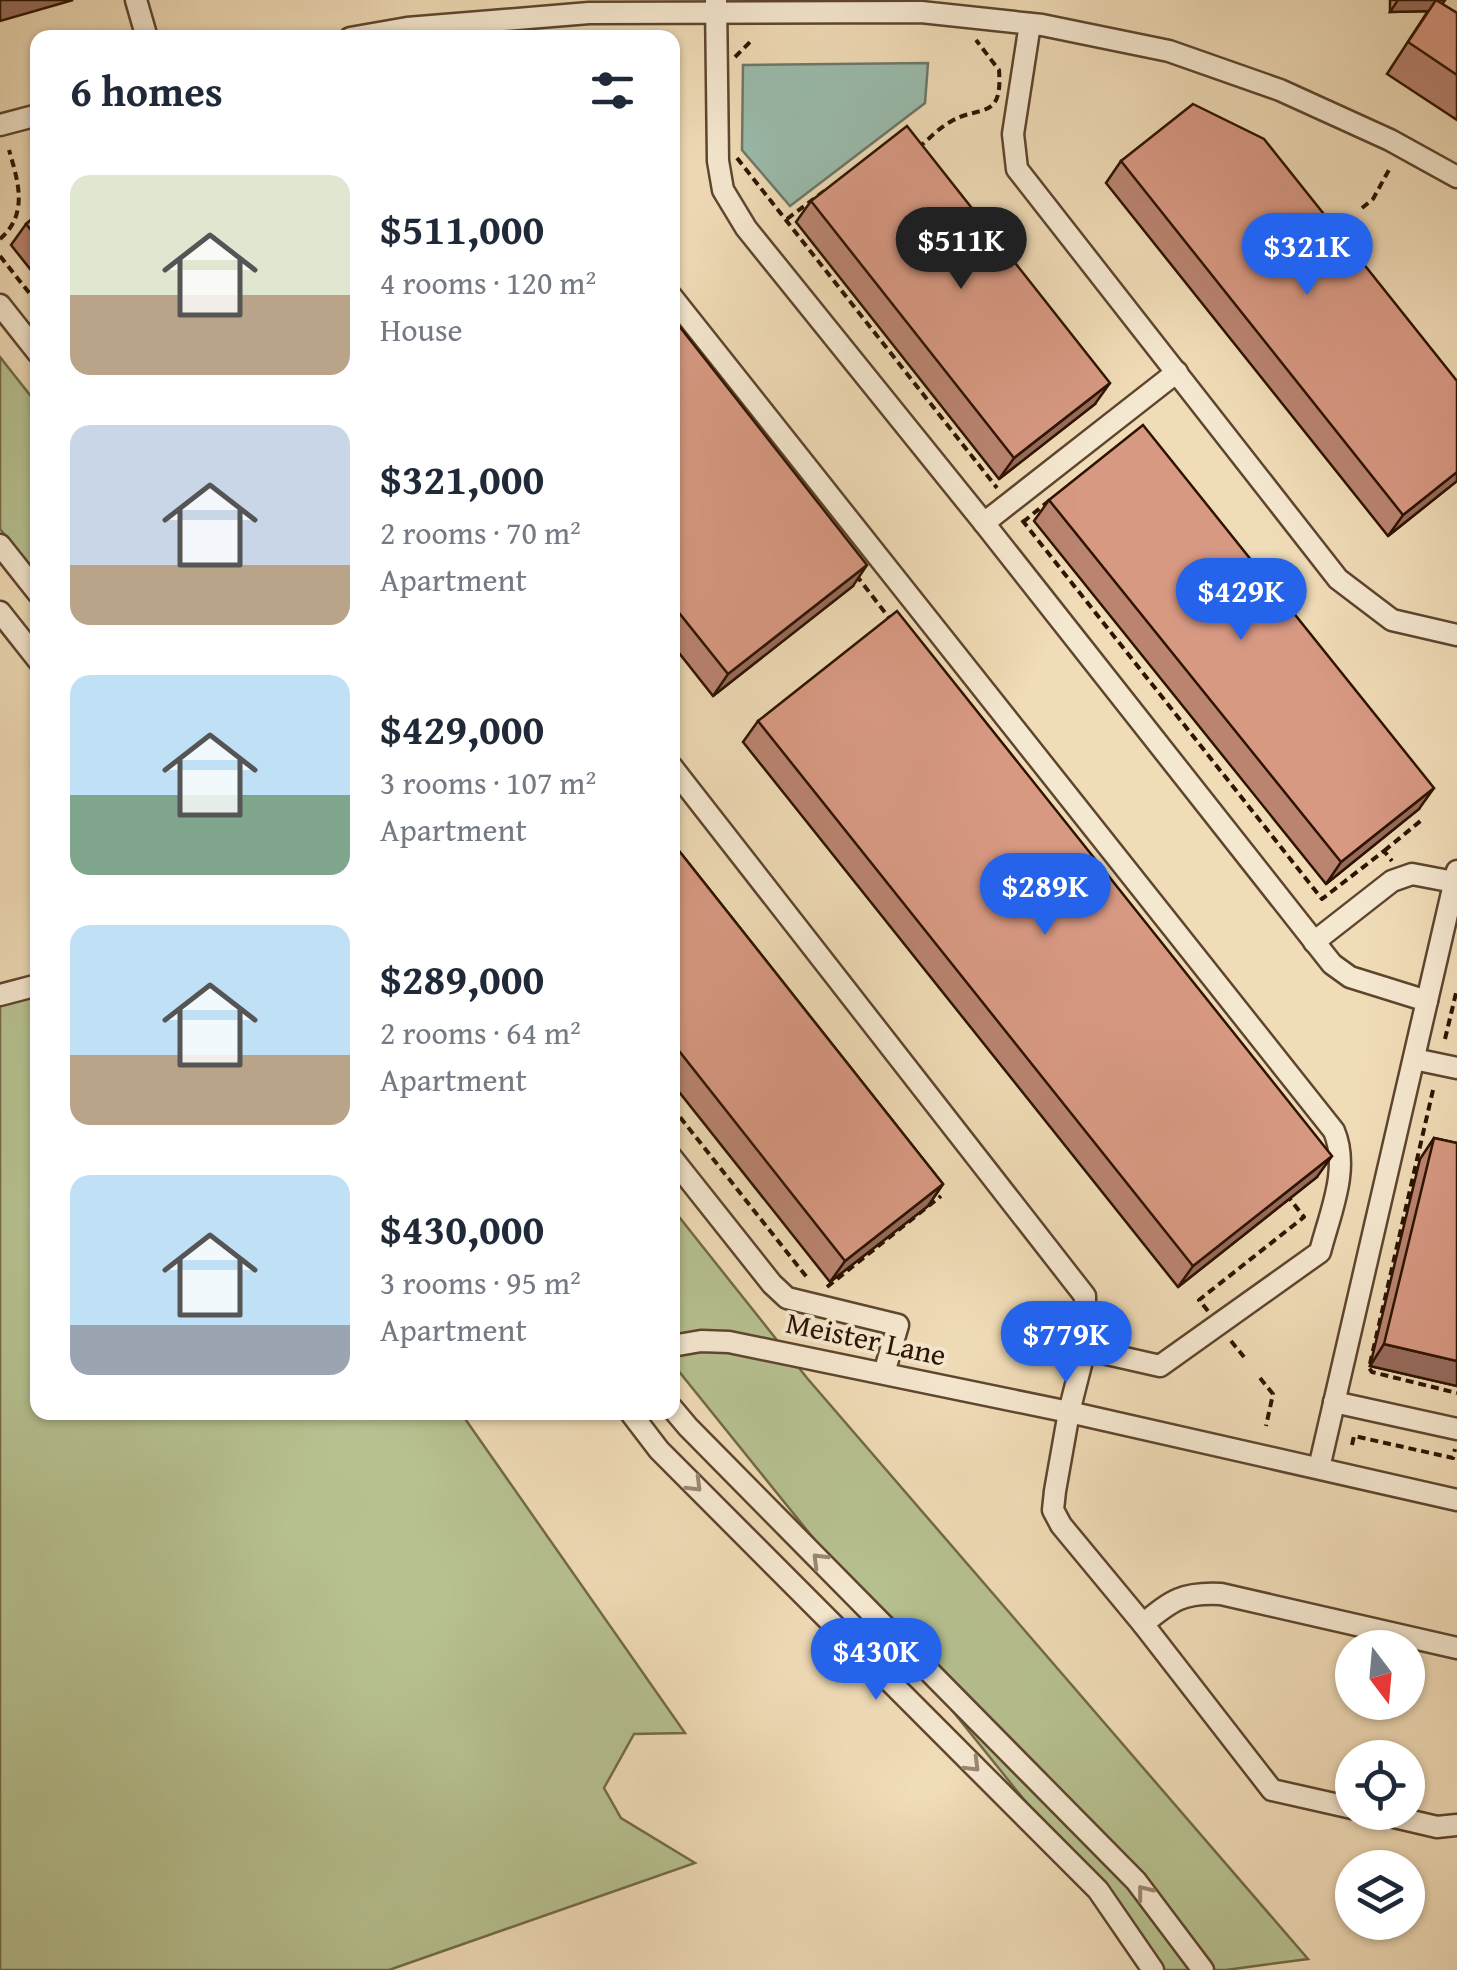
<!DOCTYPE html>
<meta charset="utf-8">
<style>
:root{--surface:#fff;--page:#f6f6f7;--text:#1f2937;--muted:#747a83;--accent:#2563eb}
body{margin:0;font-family:"Gentium Book Plus",serif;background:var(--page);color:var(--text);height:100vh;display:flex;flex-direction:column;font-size:38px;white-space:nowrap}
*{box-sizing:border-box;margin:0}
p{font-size:32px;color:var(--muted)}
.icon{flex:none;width:55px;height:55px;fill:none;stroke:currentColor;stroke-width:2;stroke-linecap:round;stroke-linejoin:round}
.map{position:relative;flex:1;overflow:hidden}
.side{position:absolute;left:30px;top:30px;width:650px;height:1390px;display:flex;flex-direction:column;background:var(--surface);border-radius:20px;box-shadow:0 2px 8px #0004}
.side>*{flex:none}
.needle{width:65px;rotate:164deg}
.controls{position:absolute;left:1335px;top:1630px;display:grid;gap:20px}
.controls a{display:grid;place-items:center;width:90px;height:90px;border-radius:50%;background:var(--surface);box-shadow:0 2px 8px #0004;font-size:50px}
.price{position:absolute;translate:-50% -85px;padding:0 22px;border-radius:35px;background:var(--accent);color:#fff;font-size:32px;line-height:65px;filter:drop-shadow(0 2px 5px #0008)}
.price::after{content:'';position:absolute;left:50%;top:60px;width:30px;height:22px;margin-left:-15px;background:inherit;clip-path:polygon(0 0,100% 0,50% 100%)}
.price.active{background:#222;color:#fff}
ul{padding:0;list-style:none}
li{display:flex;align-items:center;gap:30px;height:250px;padding:0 40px}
li span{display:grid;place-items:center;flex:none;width:280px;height:200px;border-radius:20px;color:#555}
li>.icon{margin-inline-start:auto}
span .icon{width:120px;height:120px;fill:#fffc;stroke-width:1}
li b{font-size:42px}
h2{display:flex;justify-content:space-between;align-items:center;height:120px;padding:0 40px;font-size:42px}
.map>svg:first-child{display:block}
.green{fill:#b7c190;stroke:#726a48;stroke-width:2.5}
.water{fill:#9abcad;stroke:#6e7868;stroke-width:2.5}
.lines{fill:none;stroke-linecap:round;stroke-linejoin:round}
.minor-casing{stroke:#5e452e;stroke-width:25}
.path{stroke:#2d1300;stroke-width:4;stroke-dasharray:8 5;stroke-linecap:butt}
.minor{stroke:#f5e8d0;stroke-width:20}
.wall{fill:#ba8471;stroke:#2d1300;stroke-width:2.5}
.shaded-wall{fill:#976b5c;stroke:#2d1300;stroke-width:2.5}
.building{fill:#d89983;stroke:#2d1300;stroke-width:2.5}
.oneway{stroke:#9b8872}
.labels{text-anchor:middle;stroke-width:8;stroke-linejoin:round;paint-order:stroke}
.street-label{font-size:30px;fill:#2d1300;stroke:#f5e8d0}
</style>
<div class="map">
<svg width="1457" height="1970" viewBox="0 0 1457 1970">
<rect width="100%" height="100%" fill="#f0dcb7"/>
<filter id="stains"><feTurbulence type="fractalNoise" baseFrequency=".002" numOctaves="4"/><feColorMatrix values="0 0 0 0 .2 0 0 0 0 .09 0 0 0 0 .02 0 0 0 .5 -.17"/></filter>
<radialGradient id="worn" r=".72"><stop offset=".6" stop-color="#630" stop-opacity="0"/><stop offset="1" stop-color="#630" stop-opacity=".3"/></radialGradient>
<g class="green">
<path d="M0,357L37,404V575L0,529Z"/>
<path d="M37,991L38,1412L461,1413L685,1733L634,1734L604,1788L621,1818L695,1863L389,1970H0V1002Z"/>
<path d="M672,1208L807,1378L1308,1959L1226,1970H1144L1063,1848L673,1364Z"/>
</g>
<path class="water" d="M928,63L925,103L790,206L742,150L743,65Z"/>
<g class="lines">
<defs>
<g id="minor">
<path d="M136,0L147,38"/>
<path d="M716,0L718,161L723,190L746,228L984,523L1332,964L1350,977L1427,1001"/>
<path d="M1030,24L1013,134L1017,169L1338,579L1392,620L1457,635"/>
<path d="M350,38L407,28L589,13L921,12L1042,25L1169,51L1280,90L1390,140L1457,177"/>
<path d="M0,125L38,115"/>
<path d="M672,297L1334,1131C1350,1169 1330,1213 1320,1252L1160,1366L1085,1349"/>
<path d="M0,305L38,353"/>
<path d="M984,523L1177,372"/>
<path d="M0,545L38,593"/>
<path d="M0,612L38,660"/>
<path d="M672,767L1085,1296V1349L1069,1412L1055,1491L1053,1510L1061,1525L1143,1624L1272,1790L1352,1808"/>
<path d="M1314,942L1392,881L1412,874L1454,882"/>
<path d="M0,995L38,985"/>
<path d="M1414,1059L1457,1068"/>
<path d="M672,1158L772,1284L787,1298L898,1325L884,1373"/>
<path d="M672,1346L701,1341L729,1342L1069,1412L1457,1500"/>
<path d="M1334,1402L1457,1429"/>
<path d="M672,1408L688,1427L1136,1881L1203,1970"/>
<path d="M630,1412L659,1450L1098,1890L1153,1970"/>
<path d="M1319,1468L1457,871"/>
<path d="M1143,1624C1172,1600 1183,1592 1221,1594L1457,1648"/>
<path d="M1373,1812L1437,1827L1457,1825"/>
</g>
</defs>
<use href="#minor" class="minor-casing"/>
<g class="path">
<path d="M735,57L753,39"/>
<path d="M918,148C929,139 939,128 950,122C979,104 1003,122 999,70L976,40"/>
<path d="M737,158L997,488"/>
<path d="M1362,208L1373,199L1390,168"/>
<path d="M787,219L827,189"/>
<path d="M0,239C29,214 18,181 9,150"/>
<path d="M0,256L38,304"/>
<path d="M1022,520L1322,899L1384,851L1392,861"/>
<path d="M1023,522L1050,500"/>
<path d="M856,575L890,619"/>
<path d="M1384,851L1424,818"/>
<path d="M1445,1039L1457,989"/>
<path d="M1433,1090L1369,1368L1372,1372L1457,1393"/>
<path d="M672,1107L809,1280"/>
<path d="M827,1287L941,1196"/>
<path d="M1208,1311L1199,1300L1304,1217L1290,1199"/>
<path d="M1231,1341L1244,1357"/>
<path d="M1260,1378L1273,1394L1266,1426"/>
<path d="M1352,1445L1354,1436L1453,1458L1455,1449"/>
</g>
<use href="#minor" class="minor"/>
</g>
<g class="wall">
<path d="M1390,0H1445L1442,4L1457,13V120L1387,74L1428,11L1390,12Z"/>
<path d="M1121,161L1457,481L1388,536L1106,183Z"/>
<path d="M811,201L1095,404L999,479L796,222Z"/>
<path d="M38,214V279L11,245L26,224Z"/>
<path d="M672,317L853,586L713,696L672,644Z"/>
<path d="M1049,500L1419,809L1326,884L1034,521Z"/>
<path d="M758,721L1317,1177L1178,1287L743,742Z"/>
<path d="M672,842L943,1184L928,1206L830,1282L672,1083Z"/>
<path d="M1434,1138L1457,1143V1386L1370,1366L1420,1159Z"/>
</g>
<g class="shaded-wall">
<path d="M0,0H73L0,21Z"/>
<path d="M1398,0H1445L1437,11L1390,12Z"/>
<path d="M1110,383L1095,404L999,479L1014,458Z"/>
<path d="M1457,472V481L1388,536L1403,515Z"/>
<path d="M867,565L853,586L713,696L728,674Z"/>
<path d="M1434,788L1419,809L1326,884L1341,862Z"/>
<path d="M1332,1156L1317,1177L1178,1287L1193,1266Z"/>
<path d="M943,1184L928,1206L830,1282L845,1261Z"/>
<path d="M1384,1344L1457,1361V1386L1370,1366Z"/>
</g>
<g class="building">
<path d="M1436,0L1457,13V75L1408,42Z"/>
<path d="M1193,104L1264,139L1457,381V472L1403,515L1121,161Z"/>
<path d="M907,126L1110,383L1014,458L811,201Z"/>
<path d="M38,214V239L26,224Z"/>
<path d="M672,317L867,565L728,674L672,604Z"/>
<path d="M1143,425L1434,788L1341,862L1049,500Z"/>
<path d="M897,611L1332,1156L1193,1266L758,721Z"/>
<path d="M672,842L943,1184L845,1261L672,1042Z"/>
<path d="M1434,1138L1457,1143V1361L1384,1344Z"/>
</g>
<defs><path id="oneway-chevron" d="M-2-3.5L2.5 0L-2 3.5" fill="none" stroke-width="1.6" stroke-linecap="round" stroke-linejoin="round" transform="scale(2.5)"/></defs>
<g class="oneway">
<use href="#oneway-chevron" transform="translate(695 1485) rotate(45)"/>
<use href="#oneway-chevron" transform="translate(819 1560) rotate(-135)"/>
<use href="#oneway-chevron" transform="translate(973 1765) rotate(45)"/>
<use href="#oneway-chevron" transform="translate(1144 1892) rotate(-128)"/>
</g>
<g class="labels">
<g class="street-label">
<text transform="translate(866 1339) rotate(12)" y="10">Meister Lane</text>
</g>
</g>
<rect width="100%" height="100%" filter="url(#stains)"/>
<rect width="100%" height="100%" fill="url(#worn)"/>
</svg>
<div class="controls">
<a><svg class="needle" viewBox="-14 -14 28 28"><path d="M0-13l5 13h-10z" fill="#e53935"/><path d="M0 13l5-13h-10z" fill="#747a83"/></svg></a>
<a><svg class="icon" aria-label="locate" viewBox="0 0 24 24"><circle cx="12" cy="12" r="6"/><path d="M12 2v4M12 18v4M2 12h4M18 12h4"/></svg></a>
<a><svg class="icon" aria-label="layers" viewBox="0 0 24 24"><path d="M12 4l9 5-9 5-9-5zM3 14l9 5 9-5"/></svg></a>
</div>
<b class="price active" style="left:961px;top:292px">$511K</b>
<b class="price" style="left:1307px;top:298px">$321K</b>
<b class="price" style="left:1241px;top:643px">$429K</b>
<b class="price" style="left:1045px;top:938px">$289K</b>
<b class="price" style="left:1066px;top:1386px">$779K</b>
<b class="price" style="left:876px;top:1703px">$430K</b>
<section class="side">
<h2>6 homes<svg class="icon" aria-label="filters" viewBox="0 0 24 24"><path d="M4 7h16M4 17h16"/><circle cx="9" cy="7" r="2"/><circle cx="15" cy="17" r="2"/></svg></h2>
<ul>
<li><span style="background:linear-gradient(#dfe7d0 60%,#b9a48a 0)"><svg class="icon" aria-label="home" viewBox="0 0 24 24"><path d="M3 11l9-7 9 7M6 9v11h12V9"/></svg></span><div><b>$511,000</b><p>4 rooms · 120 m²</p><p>House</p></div></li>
<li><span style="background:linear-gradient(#c9d6e8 70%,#b9a48a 0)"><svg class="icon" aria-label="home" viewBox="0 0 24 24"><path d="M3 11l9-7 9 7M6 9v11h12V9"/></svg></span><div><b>$321,000</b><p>2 rooms · 70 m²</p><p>Apartment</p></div></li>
<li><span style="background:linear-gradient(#bfe0f5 60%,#7fa58c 0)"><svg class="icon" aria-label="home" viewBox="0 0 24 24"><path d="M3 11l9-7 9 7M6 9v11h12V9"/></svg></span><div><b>$429,000</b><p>3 rooms · 107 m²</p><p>Apartment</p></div></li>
<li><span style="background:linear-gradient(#bfe0f5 65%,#b9a48a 0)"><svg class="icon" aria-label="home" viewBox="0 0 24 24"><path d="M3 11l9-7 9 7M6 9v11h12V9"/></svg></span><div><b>$289,000</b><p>2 rooms · 64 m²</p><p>Apartment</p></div></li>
<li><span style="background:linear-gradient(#bfe0f5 75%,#9aa5b1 0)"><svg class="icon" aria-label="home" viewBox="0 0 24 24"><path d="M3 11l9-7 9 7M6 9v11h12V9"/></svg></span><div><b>$430,000</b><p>3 rooms · 95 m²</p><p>Apartment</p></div></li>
</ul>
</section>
</div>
